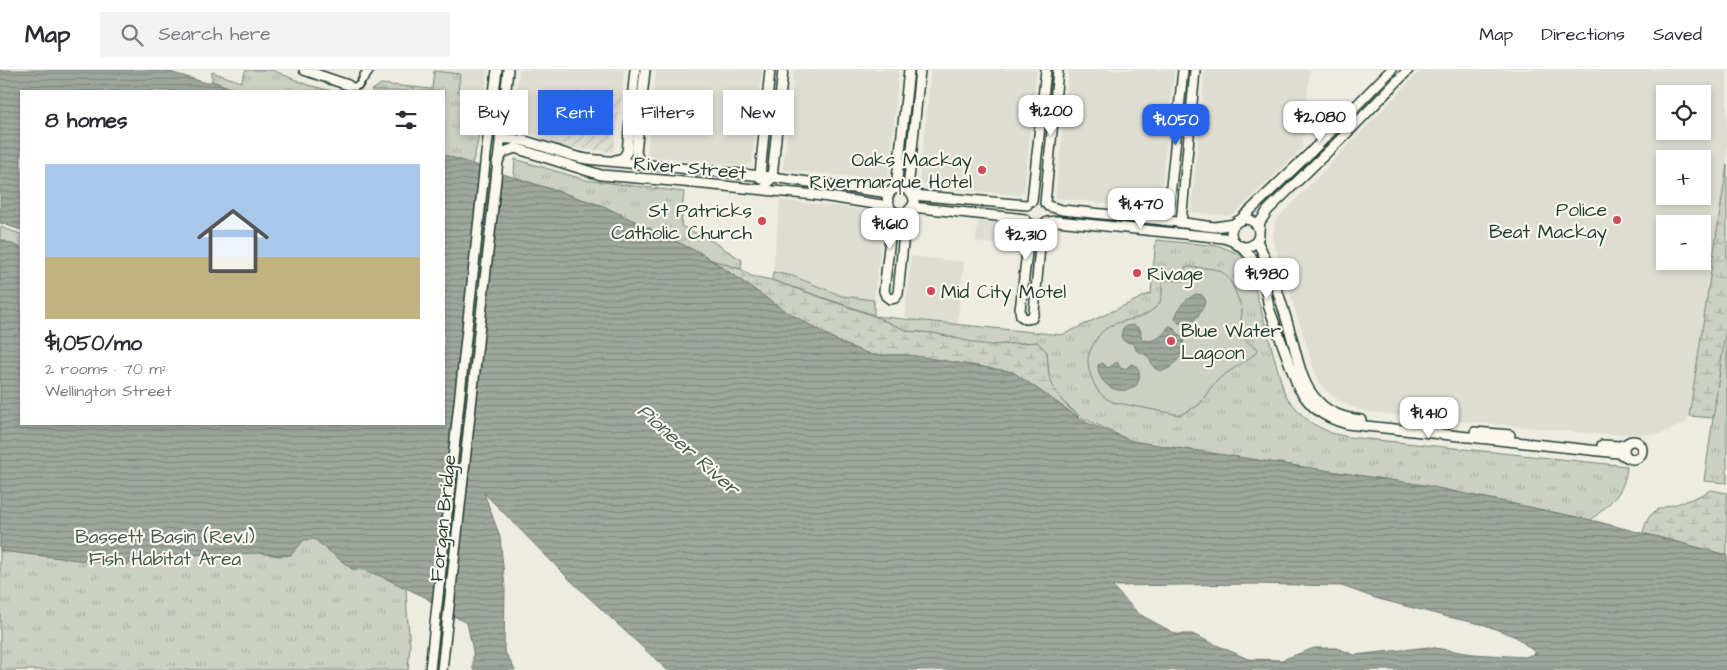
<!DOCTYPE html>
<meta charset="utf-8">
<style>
:root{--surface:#fff;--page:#f2f2f3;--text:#2b2b33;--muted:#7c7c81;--line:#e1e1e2;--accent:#2563eb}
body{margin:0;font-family:"Architects Daughter",sans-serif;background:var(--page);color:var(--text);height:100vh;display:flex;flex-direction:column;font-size:19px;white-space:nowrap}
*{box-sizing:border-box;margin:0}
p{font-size:16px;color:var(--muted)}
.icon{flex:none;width:28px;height:28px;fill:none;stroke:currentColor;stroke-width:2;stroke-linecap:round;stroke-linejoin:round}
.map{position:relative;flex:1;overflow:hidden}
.side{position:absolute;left:20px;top:20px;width:425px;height:335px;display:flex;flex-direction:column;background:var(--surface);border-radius:0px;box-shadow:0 2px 8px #0003}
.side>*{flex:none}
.top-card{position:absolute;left:460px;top:20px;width:475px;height:45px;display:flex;gap:10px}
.fabs{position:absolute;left:1656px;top:15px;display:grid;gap:10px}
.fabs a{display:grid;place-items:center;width:55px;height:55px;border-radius:0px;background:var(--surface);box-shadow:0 2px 8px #0003;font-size:25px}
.price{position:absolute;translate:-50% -42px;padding:0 11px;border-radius:10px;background:#fff;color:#222;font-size:16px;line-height:32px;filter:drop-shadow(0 1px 2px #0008)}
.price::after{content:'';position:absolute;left:50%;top:30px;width:15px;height:11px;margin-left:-8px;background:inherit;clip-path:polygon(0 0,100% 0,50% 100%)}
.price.on{background:var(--accent);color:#fff}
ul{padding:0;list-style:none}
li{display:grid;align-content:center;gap:10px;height:265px;padding:0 25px}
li+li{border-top:1px solid var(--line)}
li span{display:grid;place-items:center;height:155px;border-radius:0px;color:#555}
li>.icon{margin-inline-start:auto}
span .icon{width:90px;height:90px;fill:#fffc;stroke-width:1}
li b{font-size:21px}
h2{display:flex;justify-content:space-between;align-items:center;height:60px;padding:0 25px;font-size:21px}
.pill{padding:0 18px;border-radius:0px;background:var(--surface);box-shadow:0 2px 8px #0003;font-size:18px;line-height:45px}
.pill.on{background:var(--accent);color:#fff}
header{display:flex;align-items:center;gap:30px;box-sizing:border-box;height:70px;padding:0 25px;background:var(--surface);border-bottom:1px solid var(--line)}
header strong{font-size:24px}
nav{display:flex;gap:28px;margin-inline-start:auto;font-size:18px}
.search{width:350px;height:45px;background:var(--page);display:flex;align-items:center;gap:12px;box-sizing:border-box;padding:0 18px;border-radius:0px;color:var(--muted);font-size:19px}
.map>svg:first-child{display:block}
.built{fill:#ddddd2;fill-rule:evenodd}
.industrial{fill:url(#industrial-furrows)}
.wetland{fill:url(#wetland-marsh);stroke:#75867c}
.park{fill:url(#park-tufts);stroke:#75867c}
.pitch{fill:#cbcfc4;stroke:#75867c}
.water{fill:url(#water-rules);stroke:#6c7d74;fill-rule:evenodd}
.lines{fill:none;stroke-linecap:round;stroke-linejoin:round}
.minor-casing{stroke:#1f3d34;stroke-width:10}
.tertiary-casing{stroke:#1f3d34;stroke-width:12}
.secondary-casing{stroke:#1f3d34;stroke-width:12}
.minor{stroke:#fbf7ec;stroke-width:6}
.tertiary{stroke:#fbf7ec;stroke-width:9}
.secondary{stroke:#fbf7ec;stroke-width:9}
.poi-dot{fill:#d1495b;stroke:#fbf7ec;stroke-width:2}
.labels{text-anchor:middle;stroke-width:4.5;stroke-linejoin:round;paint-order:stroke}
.poi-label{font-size:19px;fill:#1f3d34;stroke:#fbf7ec;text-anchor:end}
.street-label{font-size:19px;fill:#1f3d34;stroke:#fbf7ec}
.park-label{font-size:19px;fill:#415a51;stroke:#fbf7ec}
.water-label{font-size:20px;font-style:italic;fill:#455d54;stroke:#fbf7ec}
</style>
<header>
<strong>Map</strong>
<div class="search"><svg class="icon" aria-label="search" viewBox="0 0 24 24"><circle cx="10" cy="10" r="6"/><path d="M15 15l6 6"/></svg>Search here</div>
<nav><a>Map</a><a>Directions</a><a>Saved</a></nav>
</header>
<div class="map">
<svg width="1727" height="600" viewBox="0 0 1727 600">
<defs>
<pattern id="industrial-furrows" width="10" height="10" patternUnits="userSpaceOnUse" patternTransform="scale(1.25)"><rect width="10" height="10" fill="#ddddd2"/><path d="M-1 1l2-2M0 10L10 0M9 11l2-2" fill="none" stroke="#bdbfb5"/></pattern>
<pattern id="wetland-marsh" width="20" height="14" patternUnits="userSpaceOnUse" patternTransform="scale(1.25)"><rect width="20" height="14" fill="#cbcfc4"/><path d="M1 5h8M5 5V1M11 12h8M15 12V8" fill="none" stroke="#aeb3a9"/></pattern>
<pattern id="park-tufts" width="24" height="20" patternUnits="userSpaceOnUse" patternTransform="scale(1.25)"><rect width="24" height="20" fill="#cbcfc4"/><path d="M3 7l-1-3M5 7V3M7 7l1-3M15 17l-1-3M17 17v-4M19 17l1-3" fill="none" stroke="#aeb3a9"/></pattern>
<pattern id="water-rules" width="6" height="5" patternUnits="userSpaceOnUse" patternTransform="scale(1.25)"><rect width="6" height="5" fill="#9fa89f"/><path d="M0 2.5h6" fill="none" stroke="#818a82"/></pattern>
</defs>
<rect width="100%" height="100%" fill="#eeece1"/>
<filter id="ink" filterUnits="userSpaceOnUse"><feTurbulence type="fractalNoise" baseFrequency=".02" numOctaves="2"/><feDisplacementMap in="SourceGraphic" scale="10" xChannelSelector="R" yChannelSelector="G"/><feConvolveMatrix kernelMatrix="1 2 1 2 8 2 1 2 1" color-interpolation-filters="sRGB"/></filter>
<g filter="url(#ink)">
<g class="built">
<path d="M434,0H488L484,25L458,22L460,4Z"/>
<path d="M519,0H624L622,24L569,20L563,77L514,58L513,53Z"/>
<path d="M656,0H762L752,93L747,96L647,86Z"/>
<path d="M794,0H899L888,110L783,100Z"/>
<path d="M931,0H1037L1024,121L1019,125L944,118L919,113Z"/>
<path d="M1069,0H1174L1159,139L1055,128Z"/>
<path d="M1205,0H1310L1302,79L1235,143L1228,146L1191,142Z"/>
<path d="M1421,0H1727V95L1687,352L1660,364H1598L1368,342L1352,337L1338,330L1328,322L1320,313L1316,305L1273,170L1275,151ZM1665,24H1702V61H1665ZM1665,89H1702V126H1665ZM1665,154H1702V191H1665Z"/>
<path d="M780,130L881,142L884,145L874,230L842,226L793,206L773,202Z"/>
<path d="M978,151L1021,156L1018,176L976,172Z"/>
<path d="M911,186L964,192L957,254L910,250L905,247Z"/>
</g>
<path class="industrial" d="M569,20L622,24L613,82L563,77Z"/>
<g class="wetland">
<path d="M1727,95V349L1689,346Z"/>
<path d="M712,190L741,199L751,206L772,210L874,246L908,261L934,263L990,275L1037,272L1047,282L1049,305L1063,332L1081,349L1013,302L909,285H872L841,273L782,239Z"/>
<path d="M1711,420L1727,423V485L1643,463C1649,435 1663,439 1686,431C1695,428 1703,424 1711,420Z"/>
</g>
<g class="park">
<path d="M246,0H272L308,15L332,21H239L212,11V2L241,12Z"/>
<path d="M434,1L460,4L458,22L484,25L477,76L472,94L444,85V21H371L381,14L432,19Z"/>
<path d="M515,89L586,110L684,122L681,156L712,171L742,190L741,199L712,190L702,184L603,136L514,107Z"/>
<path d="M0,157L21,164V354H393L399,358L407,541L410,575L408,600H0Z"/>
<path d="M1156,170L1220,176L1241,185L1250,201L1285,325L1302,345L1313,354L1331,363L1348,367L1627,396C1625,424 1611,432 1591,450L1423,415L1131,371L1081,347L1063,332L1054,319L1049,305L1047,282L1037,272L990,275L976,273L934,263L908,261L874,246L1062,265L1151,223Z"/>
<path d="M773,202L793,206L842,226L874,230V245L772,210Z"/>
<path d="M1727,251V413L1704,411Z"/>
</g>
<path class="pitch" d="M1185,197C1214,199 1226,194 1237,226C1238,230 1242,236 1242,240C1242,250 1237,258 1243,267C1246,272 1253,275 1258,279L1254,285L1221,307L1212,316L1199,335L1180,345L1113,332C1097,324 1096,319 1090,303C1087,293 1087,286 1092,277C1108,242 1132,258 1155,238C1164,231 1162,220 1162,210L1184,211Z"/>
<g class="water">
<path d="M0,0H163L207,13L212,11L239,21H21V160L0,153Z"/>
<path d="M444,85L603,136L702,184L782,239L841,273L872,285H909L1013,302L1081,350L1131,371L1423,415L1591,450L1727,485V600H667L570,510L484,423L500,467L505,517L504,580L515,600H473V581L467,553L440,539L425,527L380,506L364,500L352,499L314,469L304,470L291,485L280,486L259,483L184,485L121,495L0,481V169L21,178V354H444ZM1254,514L1342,516L1375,528L1444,546L1485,555L1516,567L1536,583L1525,587L1473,584L1429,577L1354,585L1337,578H1314L1282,590L1248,589L1192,564H1176L1139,544L1112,516Z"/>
<path d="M1196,224L1202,225L1206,231C1200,244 1195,256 1179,253L1175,248C1180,235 1183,231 1196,224Z"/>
<path d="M1133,255L1140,259L1142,270C1155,273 1162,267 1169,256H1171L1183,268C1184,273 1184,279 1181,284C1177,292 1166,305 1156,299C1151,296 1151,289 1147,286C1144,283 1139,283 1136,280L1134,274L1124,271L1121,267L1123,258L1127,256Z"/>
<path d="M1117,292L1121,299L1127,298L1131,294C1136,295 1138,297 1139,302C1144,328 1098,327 1098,295L1103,293L1108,298Z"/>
</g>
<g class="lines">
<defs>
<path id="minor" d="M348,15L355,17L359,15L364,7"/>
<g id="tertiary">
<path d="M304,0L348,15"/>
<path d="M645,0L636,82L639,91L646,95"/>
<path d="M364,7L369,0"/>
<path d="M500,69C526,66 560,85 587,89L772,107L889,123"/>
<path d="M615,90L623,88L627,82L635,0"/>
<path d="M497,92L504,82L515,78L601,105L673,111L815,125L882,135L897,143H906L912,137L914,133V129L911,122L902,117L892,120L887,127L890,138"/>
<path d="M761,109L760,105L770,0"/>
<path d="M896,118L909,0"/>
<path d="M764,119L772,107L783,0"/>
<path d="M908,119L920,0"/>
<path d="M913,125L1027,135"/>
<path d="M1032,131L1046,0"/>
<path d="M1045,133L1058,0"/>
<path d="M1048,136L1062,140L1163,150L1206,156L1215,157L1235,154"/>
<path d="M912,137L1025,149"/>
<path d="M893,142L884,221L886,226L890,229L895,228L898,224L906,143"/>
<circle cx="1245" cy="163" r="14"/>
<path d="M1163,150L1169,136L1183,0"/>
<path d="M1239,151L1310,83L1391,0"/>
<path d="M1047,152L1057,151L1224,168L1235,172"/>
<path d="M1029,153V166L1020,240L1021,246L1026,249L1032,248L1034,242L1042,155"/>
<path d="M1181,153L1195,0"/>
<path d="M1259,160L1260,152L1268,140L1350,60L1408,0"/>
<path d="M1257,171C1272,200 1282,234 1291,265C1298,288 1301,315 1319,332C1330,344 1345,348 1361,350"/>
<path d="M1241,176L1253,189L1265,215L1269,238L1298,317C1311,338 1322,347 1347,354L1618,383L1627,387"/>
<path d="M1475,362L1510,365"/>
<circle cx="1633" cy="380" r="9"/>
<path d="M1602,375L1619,376L1626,374"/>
</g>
<g id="secondary">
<path d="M430,600L486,84L497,0"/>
<path d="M442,600L508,0"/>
</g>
</defs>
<use href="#minor" class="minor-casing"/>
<use href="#tertiary" class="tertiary-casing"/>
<use href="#secondary" class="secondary-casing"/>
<use href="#minor" class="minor"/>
<use href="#tertiary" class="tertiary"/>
<use href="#secondary" class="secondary"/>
</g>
</g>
<g class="poi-dot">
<circle cx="982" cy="100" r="5"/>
<circle cx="1617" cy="150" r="5"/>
<circle cx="762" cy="151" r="5"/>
<circle cx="1137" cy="203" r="5"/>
<circle cx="931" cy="221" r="5"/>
<circle cx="1171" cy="271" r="5"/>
</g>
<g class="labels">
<g class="poi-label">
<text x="972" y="96">Oaks Mackay<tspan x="972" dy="22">Rivermarque Hotel</tspan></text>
<text x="1607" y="146">Police<tspan x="1607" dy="22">Beat Mackay</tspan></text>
<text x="752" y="147">St Patricks<tspan x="752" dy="22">Catholic Church</tspan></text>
<text x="1147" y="210" text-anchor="start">Rivage</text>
<text x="941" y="228" text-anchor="start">Mid City Motel</text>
<text x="1181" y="267" text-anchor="start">Blue Water<tspan x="1181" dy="22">Lagoon</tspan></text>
</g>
<g class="street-label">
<text transform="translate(690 97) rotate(5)" y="7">River Street</text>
<text transform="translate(442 448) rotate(-84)" y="7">Forgan Bridge</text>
</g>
<g class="park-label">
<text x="165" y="473">Bassett Basin (Rev.1)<tspan x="165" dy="22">Fish Habitat Area</tspan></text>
</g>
<g class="water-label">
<text transform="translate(689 379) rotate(41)" y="7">Pioneer River</text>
</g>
</g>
</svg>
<div class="fabs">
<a><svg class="icon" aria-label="locate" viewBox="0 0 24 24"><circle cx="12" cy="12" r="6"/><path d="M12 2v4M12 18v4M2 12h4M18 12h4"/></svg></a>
<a>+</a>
<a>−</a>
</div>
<b class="price" style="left:1051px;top:67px">$1,200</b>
<b class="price" style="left:1320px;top:73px">$2,080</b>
<b class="price on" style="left:1176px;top:76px">$1,050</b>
<b class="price" style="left:1141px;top:160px">$1,470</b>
<b class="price" style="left:890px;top:180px">$1,610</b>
<b class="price" style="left:1026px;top:191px">$2,310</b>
<b class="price" style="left:1267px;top:230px">$1,980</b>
<b class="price" style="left:1429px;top:369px">$1,410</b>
<div class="top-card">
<a class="pill">Buy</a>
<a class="pill on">Rent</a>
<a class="pill">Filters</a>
<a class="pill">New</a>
</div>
<section class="side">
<h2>8 homes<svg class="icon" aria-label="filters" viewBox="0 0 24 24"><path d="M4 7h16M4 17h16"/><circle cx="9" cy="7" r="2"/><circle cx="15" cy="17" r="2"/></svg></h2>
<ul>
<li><span style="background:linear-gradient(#a9c7e8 60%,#c2b280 0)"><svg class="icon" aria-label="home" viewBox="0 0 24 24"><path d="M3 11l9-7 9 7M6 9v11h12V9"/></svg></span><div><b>$1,050/mo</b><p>2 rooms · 70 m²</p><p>Wellington Street</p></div></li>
</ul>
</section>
</div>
